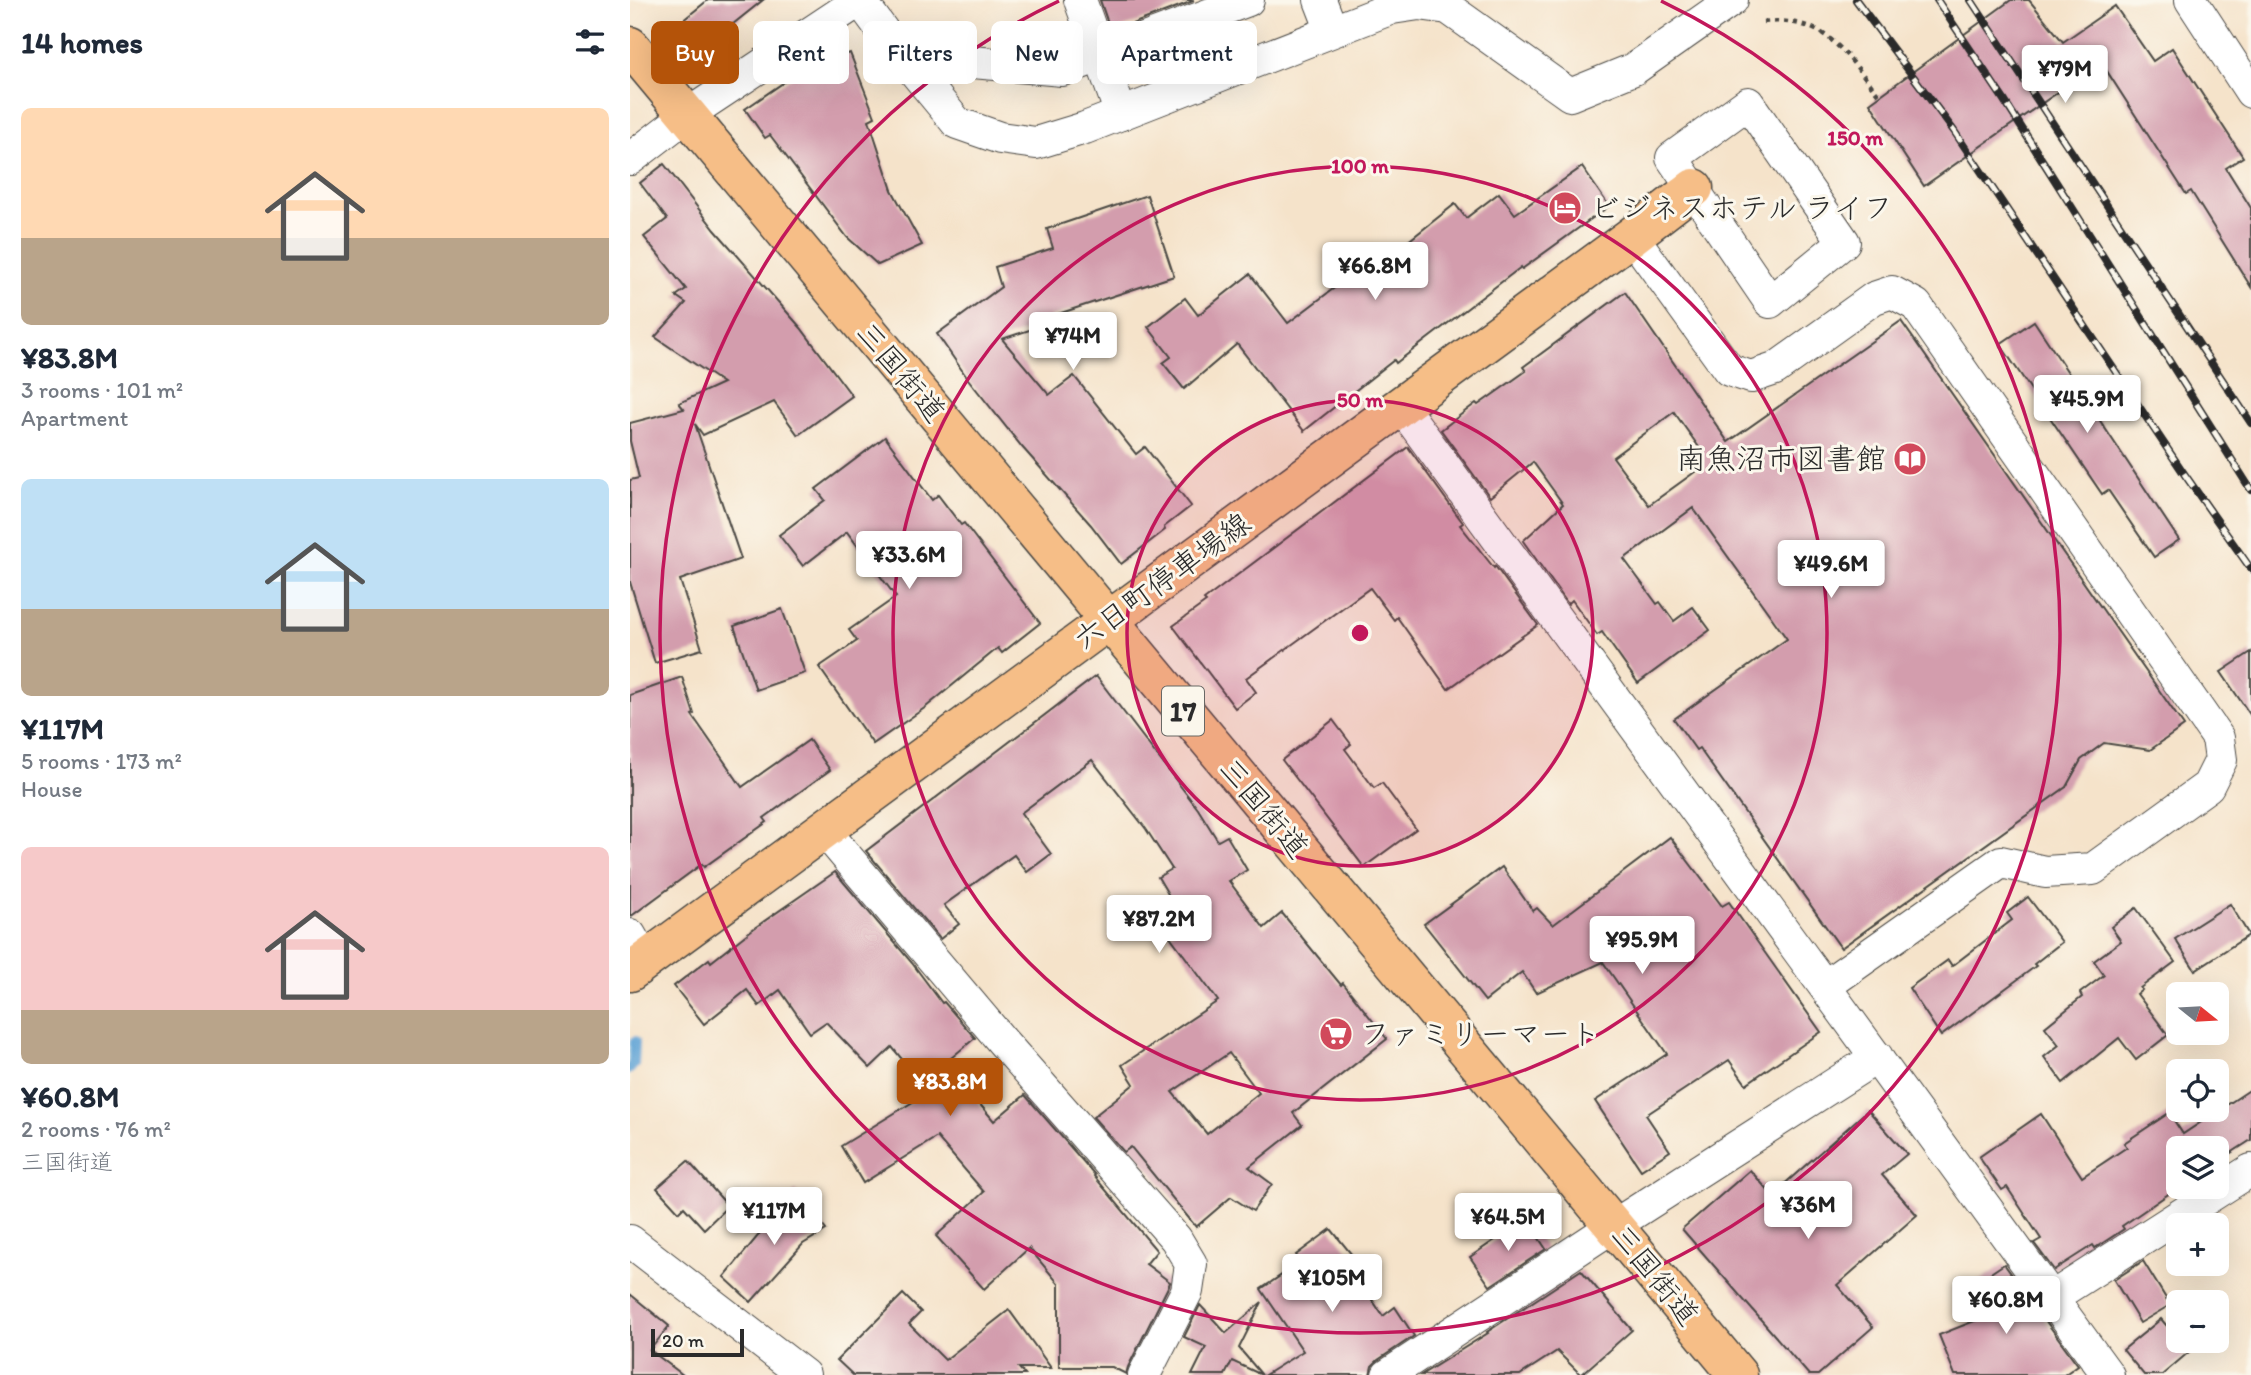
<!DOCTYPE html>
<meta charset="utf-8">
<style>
:root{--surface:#fff;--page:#f2f2f3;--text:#1f2937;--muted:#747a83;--accent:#b45309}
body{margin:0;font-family:Itim,"Klee One",sans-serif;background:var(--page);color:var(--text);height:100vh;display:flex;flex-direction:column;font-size:26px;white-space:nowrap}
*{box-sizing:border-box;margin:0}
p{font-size:23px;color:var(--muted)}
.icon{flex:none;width:38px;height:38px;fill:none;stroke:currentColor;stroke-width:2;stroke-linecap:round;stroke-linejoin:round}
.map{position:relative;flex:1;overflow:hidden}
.details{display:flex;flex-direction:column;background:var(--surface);width:630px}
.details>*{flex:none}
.guide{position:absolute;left:21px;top:21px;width:665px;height:63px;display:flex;gap:14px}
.needle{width:46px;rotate:108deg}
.tools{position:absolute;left:1536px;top:982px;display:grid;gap:14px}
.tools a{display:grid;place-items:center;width:63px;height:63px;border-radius:10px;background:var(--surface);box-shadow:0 7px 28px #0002;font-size:35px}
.scale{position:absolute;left:21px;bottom:18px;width:93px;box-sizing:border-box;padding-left:7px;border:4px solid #2b2b2b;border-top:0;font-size:19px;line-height:24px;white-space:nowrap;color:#2b2b2b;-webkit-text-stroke:5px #fbf7ec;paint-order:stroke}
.price{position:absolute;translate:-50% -60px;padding:0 16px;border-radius:7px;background:#fff;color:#222;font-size:23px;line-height:46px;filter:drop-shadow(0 2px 4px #0008)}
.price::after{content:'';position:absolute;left:50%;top:42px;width:21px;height:16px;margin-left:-10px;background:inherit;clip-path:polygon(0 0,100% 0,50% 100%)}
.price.on{background:var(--accent);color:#fff}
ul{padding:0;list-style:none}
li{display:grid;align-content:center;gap:14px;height:371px;padding:0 21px}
li span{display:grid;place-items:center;height:217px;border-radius:10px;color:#555}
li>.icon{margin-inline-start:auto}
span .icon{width:126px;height:126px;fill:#fffc;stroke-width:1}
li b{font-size:30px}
h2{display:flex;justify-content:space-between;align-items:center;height:84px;padding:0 21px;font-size:30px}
.chip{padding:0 24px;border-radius:10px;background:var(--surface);box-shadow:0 7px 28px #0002;font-size:24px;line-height:63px}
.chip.on{background:var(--accent);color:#fff}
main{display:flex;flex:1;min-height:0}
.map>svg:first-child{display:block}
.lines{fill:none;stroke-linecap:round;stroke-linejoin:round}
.stream{stroke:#62a4d6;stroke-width:10}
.building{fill:#d39dad;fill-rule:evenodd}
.minor-casing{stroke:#494743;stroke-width:34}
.major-casing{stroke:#494743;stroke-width:41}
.highway-casing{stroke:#494743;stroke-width:41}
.path{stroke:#494743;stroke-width:4.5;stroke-dasharray:5 5;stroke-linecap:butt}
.minor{stroke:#fff;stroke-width:32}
.major{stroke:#f6be87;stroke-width:38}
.highway{stroke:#f6be87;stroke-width:38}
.rail-casing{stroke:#2b2b2b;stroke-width:8}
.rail{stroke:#fbf7ec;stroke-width:5;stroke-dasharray:16;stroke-linecap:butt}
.ring{fill:none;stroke:#c2185b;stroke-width:3.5}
.labels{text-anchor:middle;stroke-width:6;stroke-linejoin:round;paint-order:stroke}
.shield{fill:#fbf7ec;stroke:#696865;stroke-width:2}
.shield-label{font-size:28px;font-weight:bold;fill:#2b2b2b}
.poi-label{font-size:30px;fill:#2b2b2b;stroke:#fbf7ec;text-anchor:start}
.street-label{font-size:30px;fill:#2b2b2b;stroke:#fbf7ec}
.centre{fill:#c2185b;stroke:#fbf7ec;stroke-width:3.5}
.ring-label{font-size:21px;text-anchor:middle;font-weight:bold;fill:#c2185b;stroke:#fbf7ec;stroke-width:6;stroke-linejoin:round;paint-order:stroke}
</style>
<main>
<section class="details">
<h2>14 homes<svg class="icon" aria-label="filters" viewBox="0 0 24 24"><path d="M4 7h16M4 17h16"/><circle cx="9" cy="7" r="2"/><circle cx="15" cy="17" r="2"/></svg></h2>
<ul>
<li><span style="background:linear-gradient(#ffd9b3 60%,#b9a48a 0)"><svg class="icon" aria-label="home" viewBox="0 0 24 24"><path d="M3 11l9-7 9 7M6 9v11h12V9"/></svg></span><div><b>¥83.8M</b><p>3 rooms · 101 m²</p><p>Apartment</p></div></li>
<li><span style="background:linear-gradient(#bfe0f5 60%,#b9a48a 0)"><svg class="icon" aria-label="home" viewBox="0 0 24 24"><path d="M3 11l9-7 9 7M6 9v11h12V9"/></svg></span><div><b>¥117M</b><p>5 rooms · 173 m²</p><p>House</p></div></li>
<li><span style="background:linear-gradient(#f6c9c9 75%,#b9a48a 0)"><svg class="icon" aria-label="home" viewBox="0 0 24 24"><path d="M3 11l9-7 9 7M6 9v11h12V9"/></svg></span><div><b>¥60.8M</b><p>2 rooms · 76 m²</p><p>三国街道</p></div></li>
</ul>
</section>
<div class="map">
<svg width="1621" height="1375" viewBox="0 0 1621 1375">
<rect width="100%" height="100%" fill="#fbf7ec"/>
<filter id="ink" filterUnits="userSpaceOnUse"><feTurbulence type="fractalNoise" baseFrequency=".0143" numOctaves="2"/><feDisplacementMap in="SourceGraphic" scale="14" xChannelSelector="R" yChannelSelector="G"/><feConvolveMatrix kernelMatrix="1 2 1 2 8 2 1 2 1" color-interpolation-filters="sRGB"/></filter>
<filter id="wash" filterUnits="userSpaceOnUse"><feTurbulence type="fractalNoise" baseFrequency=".00686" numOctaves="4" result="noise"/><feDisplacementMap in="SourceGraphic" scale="28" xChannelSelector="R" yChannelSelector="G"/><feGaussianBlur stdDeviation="1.57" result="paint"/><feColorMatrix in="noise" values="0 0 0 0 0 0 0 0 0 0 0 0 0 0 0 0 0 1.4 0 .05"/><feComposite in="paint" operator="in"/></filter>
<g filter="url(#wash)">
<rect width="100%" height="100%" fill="#f5e3ca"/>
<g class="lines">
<path class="stream" d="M0,1069L4,1064L5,1041"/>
</g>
<g id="blocks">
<g class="building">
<path d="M78,0H133L68,52L46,26Z"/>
<path d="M470,0H563V1L481,32Z"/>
<path d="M1381,0H1399L1433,42L1485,6L1523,61L1542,48L1613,157L1596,168L1621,208V287L1561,191L1556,194L1471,62L1294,186L1240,103Z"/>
<path d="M220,53L245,117L239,120L262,190L292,245L248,265L217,237L140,135L135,138L115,109L169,72Z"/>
<path d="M34,164L85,230L171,328L222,396L168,435L144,402L73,435L65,424L111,559L50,580L72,649L25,663L0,582V480L9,478L0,441V423L54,409L49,403L93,383L25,337L56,303L46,296L56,289L14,237L37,219L10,183Z"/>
<path d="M952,167L979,206L892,269L891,267L766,363L764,360L674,431L607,344L554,389L533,363L541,357L518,327L555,298L568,315L620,274L658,323L757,248L762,254L825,204L836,218L869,193L885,214Z"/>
<path d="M517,195L544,276L419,317L421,323L372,339L419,395L444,376L506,454L515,447L561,506L534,527L535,530L491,564L461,525L392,447L338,379L307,334L371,287L365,267L423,248L417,229Z"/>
<path d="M995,292L1098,442L1271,321L1554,726L1520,750L1474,743L1451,760L1436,787L1211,948L1069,748L1066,750L1044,719L1157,639L1063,508L994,559L1027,604L1030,602L1044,621L1063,607L1080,630L1008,683L972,632L967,635L942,600L938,604L893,541L933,504L903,462L860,497L811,430L846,403L848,405L896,371L893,367ZM1044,412L1071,450L1069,469L1019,505L983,457Z"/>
<path d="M1404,321L1549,540L1524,557L1478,490L1472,494L1370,344Z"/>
<path d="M255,437L302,500L308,495L331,525L334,523L410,623L372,653L368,648L296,707L243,744L189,667L227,641L219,630L266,597L217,532L173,566L149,535L195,500L186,489Z"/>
<path d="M778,447L833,523L830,525L864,568L865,566L908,625L818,689L767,617L764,620L740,588L616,678L626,692L605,708L543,626L576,602L574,600Z"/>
<path d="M152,609L175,673L126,690L104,626Z"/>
<path d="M1621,652V716L1591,672Z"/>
<path d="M466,676L568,809L588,841L597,836L617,870L599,881L634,928L652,913L711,985L713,983L757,1039L663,1113L672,1125L619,1167L642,1184L623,1211L601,1197L566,1227L501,1147L494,1152L463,1117L504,1084L492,1065L588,1001L539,935L555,923L528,877L542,869L516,829L462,760L391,813L421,854L397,872L384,855L314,905L329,924L310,939L236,851ZM599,1053L629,1093L577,1134L542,1092Z"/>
<path d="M52,677L64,714L62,715L112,787L179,740L200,770L134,818L137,822L74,867L72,864L0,917V695Z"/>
<path d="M703,720L721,744L715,749L744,788L752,783L786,829L734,867L652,760Z"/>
<path d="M1040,837L1092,906L1099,902L1191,1032L1116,1084L1099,1060L1016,1115L1040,1151L1011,1170L965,1101L1037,1054L973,962L906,993L892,972L855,1001L794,924L872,867L903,911L907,908L923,925Z"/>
<path d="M205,872L282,963L312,1003L314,1002L345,1038L315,1063L364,1121L395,1095L465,1175L464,1176L527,1251L516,1264L540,1282L539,1285L498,1367L496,1374L482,1367H429V1284L399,1248L354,1289L306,1236L354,1192L307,1137L233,1183L211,1146L299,1092L262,1047L240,1068L196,1022L180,1033L150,990L129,1006L117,990L74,1024L44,986L79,959L81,962L123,929Z"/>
<path d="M1398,897L1432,942L1404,964L1406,966L1311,1036L1279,988L1318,960L1322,966L1382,920L1377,913Z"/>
<path d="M1600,904L1619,935L1565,970L1545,939Z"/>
<path d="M1506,908L1545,962L1510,988L1512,990L1507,994L1538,1035L1506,1060L1489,1038L1433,1083L1414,1057L1429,1045L1415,1027L1452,997L1450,993L1474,975L1464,961L1491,941L1481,927Z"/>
<path d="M1621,1089V1140L1587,1162V1148H1549L1550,1186L1492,1226L1494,1229L1465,1248L1463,1245L1424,1270L1404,1243L1411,1239L1377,1187L1372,1190L1349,1157L1411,1114L1452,1177L1497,1147L1494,1143L1539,1113L1553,1134Z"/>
<path d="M1238,1110L1277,1154L1252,1175L1287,1215L1207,1285L1243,1327L1188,1375H1179L1052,1229L1120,1170L1142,1195Z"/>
<path d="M58,1161L98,1206L74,1229L54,1207L49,1212L27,1188Z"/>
<path d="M165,1191L196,1230L173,1244L121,1302L94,1277Z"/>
<path d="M896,1219L916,1249L860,1286L840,1257Z"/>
<path d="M701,1229L731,1266L724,1272L753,1316L765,1307L784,1336L748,1360L742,1366L740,1375H635L673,1351L631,1289L671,1262L666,1255Z"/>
<path d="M1513,1261L1540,1305L1510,1323L1484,1280Z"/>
<path d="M1374,1264L1448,1365L1434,1375H1325L1309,1335L1362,1314L1343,1285Z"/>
<path d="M951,1270L1002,1330L951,1375L927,1351L890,1375H791L858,1333L857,1332Z"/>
<path d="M0,1294L39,1326L20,1350L53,1375H0Z"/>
<path d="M273,1294L291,1312L279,1324L315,1360L379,1310L421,1368H389L395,1375H223L207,1360Z"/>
<path d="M632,1302L609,1348L632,1375L602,1361L595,1375H562L576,1347L554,1337L570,1305L596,1333Z"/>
<path d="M1531,1319L1559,1352L1532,1375H1514L1493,1350Z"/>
</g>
</g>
</g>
<g filter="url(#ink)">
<use href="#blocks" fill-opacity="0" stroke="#494743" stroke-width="2"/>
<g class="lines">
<defs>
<g id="minor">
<path d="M450,0L491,114"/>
<path d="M690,0L702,31"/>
<path d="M1561,0L1621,92"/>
<path d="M266,49L331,61L432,70L618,0"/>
<path d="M1118,103L1214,242L1140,302L1042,158Z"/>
<path d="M0,159L57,115L230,0L266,49L327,123L370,138L406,143L455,128L762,8L789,4L818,8L940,95L1004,69L1102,0"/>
<path d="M1002,236L1099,370L1121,377L1145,369L1244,298L1262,292L1286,305L1588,738L1591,760L1578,786L1463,869L1415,872L1371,862L1195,986"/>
<path d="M771,406L1478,1375"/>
<path d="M194,830L372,1041L546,1239L561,1264L557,1291L514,1375"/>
<path d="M0,935L15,961"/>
<path d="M0,1241L174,1375"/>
<path d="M1421,1298L1621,1170"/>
<path d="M758,1375L985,1225L1247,1057"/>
</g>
<path id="major" d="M0,972L1002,236L1064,188"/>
<path id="highway" d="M0,46L1108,1375"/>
</defs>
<use href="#minor" class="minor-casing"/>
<use href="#major" class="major-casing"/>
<use href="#highway" class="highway-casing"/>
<path class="path" d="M1133,22C1197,16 1213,52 1250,96"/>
<use href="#minor" class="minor"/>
<use href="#major" class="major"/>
<use href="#highway" class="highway"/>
<defs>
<g id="rail">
<path d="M1226,0L1324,131L1555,475L1621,569"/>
<path d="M1307,0L1374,100L1621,490"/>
<path d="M1341,0L1621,423"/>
</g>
</defs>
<use href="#rail" class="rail-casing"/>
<use href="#rail" class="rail"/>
</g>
</g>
<circle cx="730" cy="633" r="233" fill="#c2185b" fill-opacity=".12"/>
<g class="ring">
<circle cx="730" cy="633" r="233"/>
<circle cx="730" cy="633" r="467"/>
<path d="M1031 1A700 700 0 1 1 429 1"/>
</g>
<defs>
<symbol id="hotel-disc" viewBox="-11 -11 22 22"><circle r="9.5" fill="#d1495b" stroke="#fbf7ec"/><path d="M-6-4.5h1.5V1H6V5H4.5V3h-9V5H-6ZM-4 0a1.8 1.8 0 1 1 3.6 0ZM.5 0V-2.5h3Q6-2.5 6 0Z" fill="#fff"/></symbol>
<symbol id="library-disc" viewBox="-11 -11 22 22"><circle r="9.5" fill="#d1495b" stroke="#fbf7ec"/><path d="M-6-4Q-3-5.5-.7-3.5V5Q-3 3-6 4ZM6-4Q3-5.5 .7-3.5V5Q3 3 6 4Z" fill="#fff"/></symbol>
<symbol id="supermarket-disc" viewBox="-11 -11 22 22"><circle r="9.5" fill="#d1495b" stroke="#fbf7ec"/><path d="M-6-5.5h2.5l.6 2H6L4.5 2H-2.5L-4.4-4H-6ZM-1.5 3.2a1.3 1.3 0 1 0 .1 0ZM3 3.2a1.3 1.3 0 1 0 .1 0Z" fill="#fff"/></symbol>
</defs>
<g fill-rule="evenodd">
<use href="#hotel-disc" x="916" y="189" width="38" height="38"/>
<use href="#library-disc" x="1261" y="440" width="38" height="38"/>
<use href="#supermarket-disc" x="687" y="1015" width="38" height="38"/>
</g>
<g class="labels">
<rect class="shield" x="532" y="686.5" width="42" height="49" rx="5"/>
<g class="shield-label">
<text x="553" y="721">17</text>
</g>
<g class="poi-label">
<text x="960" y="218">ビジネスホテル ライフ</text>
<text x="1256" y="469" text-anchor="end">南魚沼市図書館</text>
<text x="730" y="1044">ファミリーマート</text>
</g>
<g class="street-label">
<text transform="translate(271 372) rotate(50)" y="10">三国街道</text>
<text transform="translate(532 581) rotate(-36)" y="10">六日町停車場線</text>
<text transform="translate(634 808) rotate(50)" y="10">三国街道</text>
<text transform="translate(1025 1275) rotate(51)" y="10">三国街道</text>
</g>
</g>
<circle cx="730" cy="633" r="10" class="centre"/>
<g class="ring-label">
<text x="1225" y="145">150 m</text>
<text x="730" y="173">100 m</text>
<text x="730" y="407">50 m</text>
</g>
</svg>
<div class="tools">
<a><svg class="needle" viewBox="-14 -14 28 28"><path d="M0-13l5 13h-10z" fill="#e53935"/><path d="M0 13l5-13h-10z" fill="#747a83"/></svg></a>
<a><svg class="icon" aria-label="locate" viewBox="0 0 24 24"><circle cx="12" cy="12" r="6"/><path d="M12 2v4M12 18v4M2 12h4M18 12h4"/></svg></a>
<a><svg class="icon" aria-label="layers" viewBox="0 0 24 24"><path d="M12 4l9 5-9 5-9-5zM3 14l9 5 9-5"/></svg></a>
<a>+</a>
<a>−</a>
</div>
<div class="scale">20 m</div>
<b class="price" style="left:1435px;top:105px">¥79M</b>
<b class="price" style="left:745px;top:302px">¥66.8M</b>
<b class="price" style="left:443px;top:372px">¥74M</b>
<b class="price" style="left:1457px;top:435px">¥45.9M</b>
<b class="price" style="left:279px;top:591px">¥33.6M</b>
<b class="price" style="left:1201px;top:600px">¥49.6M</b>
<b class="price" style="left:529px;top:955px">¥87.2M</b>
<b class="price" style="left:1012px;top:976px">¥95.9M</b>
<b class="price on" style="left:320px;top:1118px">¥83.8M</b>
<b class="price" style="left:1178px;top:1241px">¥36M</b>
<b class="price" style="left:144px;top:1247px">¥117M</b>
<b class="price" style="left:878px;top:1253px">¥64.5M</b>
<b class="price" style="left:702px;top:1314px">¥105M</b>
<b class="price" style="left:1376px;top:1336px">¥60.8M</b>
<div class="guide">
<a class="chip on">Buy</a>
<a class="chip">Rent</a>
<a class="chip">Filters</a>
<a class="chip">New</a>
<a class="chip">Apartment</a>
</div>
</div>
</main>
